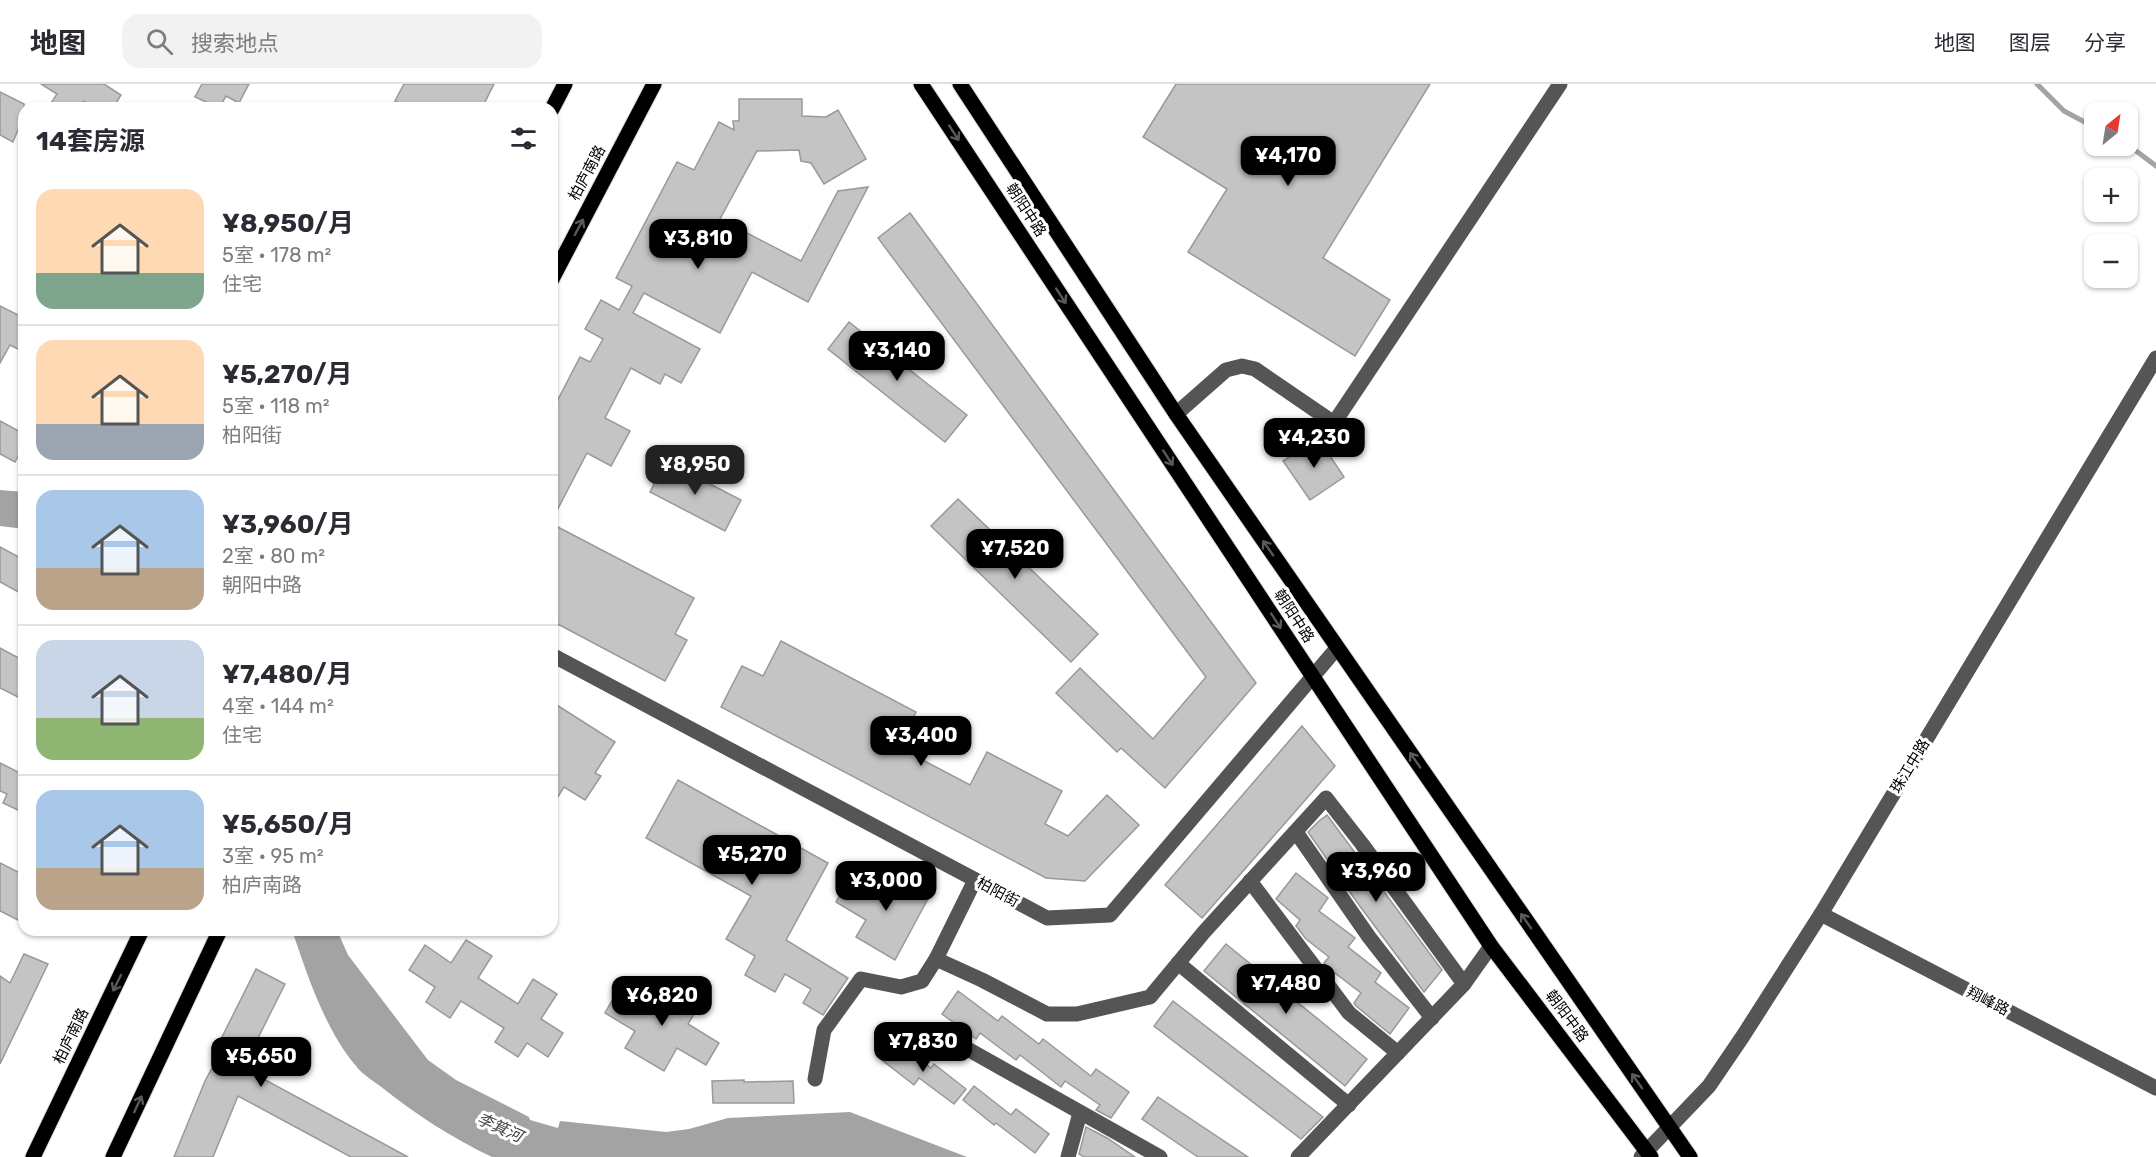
<!DOCTYPE html>
<html lang="zh">
<meta charset="utf-8">
<style>
:root{--surface:#fff;--page:#f2f2f3;--text:#2b2b33;--muted:#7c7c81;--line:#e1e1e2;--accent:#000}
body{margin:0;font-family:Rubik,"Noto Sans SC",sans-serif;background:var(--page);color:var(--text);height:100vh;display:flex;flex-direction:column;font-size:22px;white-space:nowrap}
*{box-sizing:border-box;margin:0}
p{font-size:20px;color:var(--muted)}
.icon{flex:none;width:33px;height:33px;fill:none;stroke:currentColor;stroke-width:2;stroke-linecap:round;stroke-linejoin:round}
.map{position:relative;flex:1;overflow:hidden}
.side{position:absolute;left:18px;top:18px;width:540px;height:834px;display:flex;flex-direction:column;background:var(--surface);border-radius:18px;box-shadow:0 2px 4px #0004}
.side>*{flex:none}
.needle{width:39px;rotate:30deg}
.tools{position:absolute;left:2084px;top:18px;display:grid;gap:12px}
.tools a{display:grid;place-items:center;width:54px;height:54px;border-radius:12px;background:var(--surface);box-shadow:0 2px 4px #0004;font-size:30px}
.price{position:absolute;translate:-50% -51px;padding:0 14px;border-radius:12px;background:var(--accent);color:#fff;font-size:20px;line-height:39px;filter:drop-shadow(0 2px 3px #0008)}
.price::after{content:'';position:absolute;left:50%;top:36px;width:18px;height:14px;margin-left:-9px;background:inherit;clip-path:polygon(0 0,100% 0,50% 100%)}
.price.selected{background:#222;color:#fff}
ul{padding:0;list-style:none}
li{display:flex;align-items:center;gap:18px;height:150px;padding:0 18px}
li+li{border-top:2px solid var(--line)}
li span{display:grid;place-items:center;flex:none;width:168px;height:120px;border-radius:18px;color:#555}
li>.icon{margin-inline-start:auto}
span .icon{width:72px;height:72px;fill:#fffc;stroke-width:1}
li b{font-size:26px}
h2{display:flex;justify-content:space-between;align-items:center;height:72px;padding:0 18px;font-size:26px}
header{display:flex;align-items:center;gap:36px;box-sizing:border-box;height:84px;padding:0 30px;background:var(--surface);border-bottom:2px solid var(--line)}
header strong{font-size:28px}
nav{display:flex;gap:33px;margin-inline-start:auto;font-size:21px}
.search{width:420px;height:54px;background:var(--page);display:flex;align-items:center;gap:15px;box-sizing:border-box;padding:0 21px;border-radius:18px;color:var(--muted);font-size:22px}
.map>svg:first-child{display:block}
.water{fill:#a3a3a3}
.lines{fill:none;stroke-linecap:round;stroke-linejoin:round}
.stream{stroke:#a3a3a3;stroke-width:5}
.building{fill:#c4c4c4;stroke:#999;stroke-width:1.5}
.major-casing{stroke:#dbdbdb;stroke-width:17}
.minor{stroke:#555;stroke-width:15}
.major{stroke:#000;stroke-width:15}
.oneway{stroke:#595959}
.labels{text-anchor:middle;stroke-width:6;stroke-linejoin:round;paint-order:stroke}
.street-label{font-size:15px;fill:#000;stroke:#fff}
.water-label{font-size:16px;font-style:italic;fill:#444;stroke:#fff}
</style>
<header>
<strong>地图</strong>
<div class="search"><svg class="icon" aria-label="search" viewBox="0 0 24 24"><circle cx="10" cy="10" r="6"/><path d="M15 15l6 6"/></svg>搜索地点</div>
<nav><a>地图</a><a>图层</a><a>分享</a></nav>
</header>
<div class="map">
<svg width="2156" height="1073" viewBox="0 0 2156 1073">
<rect width="100%" height="100%" fill="#fff"/>
<g class="water">
<path d="M0,406L24,408V445L0,442Z"/>
<path d="M292,846H337L348,871L428,976L456,996L529,1033L530,1036L558,1044L560,1037L666,1048L689,1045L728,1034L850,1028L967,1073H492C452,1054 415,1030 380,1002C372,996 362,990 356,982C325,946 307,890 292,846Z"/>
</g>
<g class="lines">
<g class="stream">
<path d="M2037,0L2064,27L2094,43"/>
<path d="M2127,60L2156,82"/>
</g>
</g>
<g class="building">
<path d="M41,0H104L121,11L113,24H95L84,17L79,24H48L57,10Z"/>
<path d="M202,0H249L239,19L226,12L219,24L195,13Z"/>
<path d="M404,0H494L482,24H410L395,17Z"/>
<path d="M1176,0H1430L1323,174L1390,216L1355,272L1188,168L1227,105L1143,53Z"/>
<path d="M0,8L24,20V49L18,46L13,58L0,51Z"/>
<path d="M739,15H802V32L826,33L838,26L866,75L824,100L811,79L801,77L799,66L757,67L720,135L801,177L838,107L868,103L808,218L752,188L720,249L644,209L633,229L700,265L681,299L665,290L660,300L631,284L605,334L630,347L611,382L587,369L552,436V327L580,273L590,278L603,255L585,245L601,216L619,226L632,202L616,194L677,78L694,86L719,38L734,46L733,37H739Z"/>
<path d="M910,129L1256,599L1165,704L1121,664L1117,668L1056,609L1080,584L1153,655L1206,593L878,154Z"/>
<path d="M0,222L24,234V268L10,261L0,279Z"/>
<path d="M849,238L967,331L945,358L828,265Z"/>
<path d="M0,337L24,350V361L15,378L0,370Z"/>
<path d="M1318,354L1344,393L1310,416L1283,377Z"/>
<path d="M666,377L741,416L725,447L650,408Z"/>
<path d="M958,415L1098,550L1071,578L931,442Z"/>
<path d="M552,440L694,514L675,550L687,556L665,597L552,537Z"/>
<path d="M0,463L24,476V511L0,498Z"/>
<path d="M781,557L916,628L898,663L970,701L987,668L1062,707L1045,740L1068,752L1107,711L1139,741L1085,797L1046,794L721,623L742,582L763,592Z"/>
<path d="M0,564L24,577V616L0,604Z"/>
<path d="M552,618L615,658L595,689L601,692L585,716L564,703L552,722Z"/>
<path d="M1302,642L1335,682L1202,834L1165,801Z"/>
<path d="M0,679L24,691V729L3,719L7,710L0,707Z"/>
<path d="M678,696L828,779L786,856L848,894L823,931L803,919L811,905L785,890L775,908L745,891L755,872L726,855L751,812L646,754Z"/>
<path d="M1327,731L1442,886L1424,908L1359,821L1308,748L1319,737Z"/>
<path d="M0,779L24,791V839L0,827Z"/>
<path d="M894,787L931,809L895,876L856,853L866,836L836,818L849,795L879,813Z"/>
<path d="M1296,789L1328,814L1319,827L1355,854L1348,863L1381,889L1375,898L1409,924L1390,950L1356,922L1354,919L1361,909L1327,883L1324,879L1329,873L1306,855L1296,842L1300,836L1276,815Z"/>
<path d="M466,856L492,872L478,894L518,920L533,895L557,910L541,935L563,949L548,973L527,959L518,973L495,958L504,944L461,917L450,934L426,918L435,903L409,886L425,861L451,879Z"/>
<path d="M1226,860L1367,975L1345,1002L1204,887Z"/>
<path d="M24,870L48,880L0,980V892L10,899Z"/>
<path d="M256,885L285,900L243,984L408,1073H351L238,1012L213,1073H174L205,997L224,962L219,959Z"/>
<path d="M663,899L700,920L688,940L719,959L706,981L677,964L664,987L625,964L635,947L605,929L618,906L648,924Z"/>
<path d="M958,907L998,937L1002,932L1039,960L1043,955L1091,992L1096,985L1129,1008L1111,1034L1096,1026L1100,1021L1065,997L1061,1003L1020,971L1016,976L980,949L976,955L942,930Z"/>
<path d="M1173,917L1323,1033L1301,1055L1154,942Z"/>
<path d="M896,957L931,984L934,980L966,1005L954,1020L919,994L914,1001L882,976Z"/>
<path d="M744,996V998L793,997L794,1019H713L712,997Z"/>
<path d="M974,1002L1011,1031L1016,1025L1049,1050L1035,1069L996,1039L994,1041L963,1016Z"/>
<path d="M1158,1013L1248,1073H1198L1142,1035Z"/>
<path d="M1086,1043L1107,1054L1135,1073H1084L1079,1070Z"/>
</g>
<g class="lines">
<defs>
<g id="major">
<path d="M921,0L1491,862L1651,1073"/>
<path d="M960,0L1176,330L1690,1073"/>
<path d="M552,25L565,0"/>
<path d="M552,195L654,0"/>
<path d="M33,1073L142,846"/>
<path d="M113,1073L220,846"/>
</g>
</defs>
<use href="#major" class="major-casing"/>
<g class="minor">
<path d="M1176,330L1226,286L1242,282L1255,285L1334,339L1560,0"/>
<path d="M552,571L1047,834L1110,831L1337,564"/>
<path d="M1296,748L1369,853L1432,934"/>
<path d="M1250,797L1349,929L1398,969"/>
<path d="M1821,830L2156,1004"/>
<path d="M936,875L982,896L1047,930H1077L1150,913L1204,848L1326,714L1362,760L1464,900"/>
<path d="M1178,879L1349,1021"/>
<path d="M948,954L1160,1073"/>
<path d="M815,995L824,946L861,895L901,903L922,897L936,875L975,796"/>
<path d="M1068,1073L1080,1029"/>
<path d="M1298,1073L1464,900L1491,862"/>
<path d="M1641,1073L1709,1002L1743,952L1821,830L2156,274"/>
</g>
<use href="#major" class="major"/>
</g>
<defs><path id="oneway-shaft" d="M-6 0H5M1.5-3L5.5 0L1.5 3" fill="none" stroke-width="1.6" stroke-linecap="round" stroke-linejoin="round" transform="scale(1.5)"/></defs>
<g class="oneway">
<use href="#oneway-shaft" transform="translate(954 49) rotate(57)"/>
<use href="#oneway-shaft" transform="translate(579 143) rotate(-62)"/>
<use href="#oneway-shaft" transform="translate(1061 212) rotate(57)"/>
<use href="#oneway-shaft" transform="translate(1168 374) rotate(57)"/>
<use href="#oneway-shaft" transform="translate(1268 464) rotate(-125)"/>
<use href="#oneway-shaft" transform="translate(1276 537) rotate(57)"/>
<use href="#oneway-shaft" transform="translate(1415 676) rotate(-125)"/>
<use href="#oneway-shaft" transform="translate(1526 837) rotate(-125)"/>
<use href="#oneway-shaft" transform="translate(117 899) rotate(116)"/>
<use href="#oneway-shaft" transform="translate(1637 997) rotate(-125)"/>
<use href="#oneway-shaft" transform="translate(138 1020) rotate(-65)"/>
</g>
<g class="labels">
<g class="street-label">
<text transform="translate(587 89) rotate(-62)" y="5">柏庐南路</text>
<text transform="translate(1026 126) rotate(57)" y="5">朝阳中路</text>
<text transform="translate(1294 532) rotate(57)" y="5">朝阳中路</text>
<text transform="translate(1910 682) rotate(-59)" y="5">珠江中路</text>
<text transform="translate(998 808) rotate(28)" y="5">柏阳街</text>
<text transform="translate(1988 917) rotate(27)" y="5">翔峰路</text>
<text transform="translate(1567 932) rotate(53)" y="5">朝阳中路</text>
<text transform="translate(71 952) rotate(-64)" y="5">柏庐南路</text>
</g>
<g class="water-label">
<text transform="translate(500 1043) rotate(24)" y="6">李箕河</text>
</g>
</g>
</svg>
<div class="tools">
<a><svg class="needle" viewBox="-14 -14 28 28"><path d="M0-13l5 13h-10z" fill="#e53935"/><path d="M0 13l5-13h-10z" fill="#7c7c81"/></svg></a>
<a>+</a>
<a>−</a>
</div>
<b class="price" style="left:1288px;top:103px">¥4,170</b>
<b class="price" style="left:698px;top:186px">¥3,810</b>
<b class="price" style="left:897px;top:298px">¥3,140</b>
<b class="price" style="left:1314px;top:385px">¥4,230</b>
<b class="price selected" style="left:695px;top:412px">¥8,950</b>
<b class="price" style="left:1015px;top:496px">¥7,520</b>
<b class="price" style="left:921px;top:683px">¥3,400</b>
<b class="price" style="left:752px;top:802px">¥5,270</b>
<b class="price" style="left:1376px;top:819px">¥3,960</b>
<b class="price" style="left:886px;top:828px">¥3,000</b>
<b class="price" style="left:1286px;top:931px">¥7,480</b>
<b class="price" style="left:662px;top:943px">¥6,820</b>
<b class="price" style="left:923px;top:989px">¥7,830</b>
<b class="price" style="left:261px;top:1004px">¥5,650</b>
<section class="side">
<h2>14套房源<svg class="icon" aria-label="filters" viewBox="0 0 24 24"><path d="M4 7h16M4 17h16"/><circle cx="9" cy="7" r="2"/><circle cx="15" cy="17" r="2"/></svg></h2>
<ul>
<li><span style="background:linear-gradient(#ffd9b3 70%,#7fa58c 0)"><svg class="icon" aria-label="home" viewBox="0 0 24 24"><path d="M3 11l9-7 9 7M6 9v11h12V9"/></svg></span><div><b>¥8,950/月</b><p>5室 · 178 m²</p><p>住宅</p></div></li>
<li><span style="background:linear-gradient(#ffd9b3 70%,#9aa5b1 0)"><svg class="icon" aria-label="home" viewBox="0 0 24 24"><path d="M3 11l9-7 9 7M6 9v11h12V9"/></svg></span><div><b>¥5,270/月</b><p>5室 · 118 m²</p><p>柏阳街</p></div></li>
<li><span style="background:linear-gradient(#a9c7e8 65%,#b9a48a 0)"><svg class="icon" aria-label="home" viewBox="0 0 24 24"><path d="M3 11l9-7 9 7M6 9v11h12V9"/></svg></span><div><b>¥3,960/月</b><p>2室 · 80 m²</p><p>朝阳中路</p></div></li>
<li><span style="background:linear-gradient(#c9d6e8 65%,#8fb573 0)"><svg class="icon" aria-label="home" viewBox="0 0 24 24"><path d="M3 11l9-7 9 7M6 9v11h12V9"/></svg></span><div><b>¥7,480/月</b><p>4室 · 144 m²</p><p>住宅</p></div></li>
<li><span style="background:linear-gradient(#a9c7e8 65%,#b9a48a 0)"><svg class="icon" aria-label="home" viewBox="0 0 24 24"><path d="M3 11l9-7 9 7M6 9v11h12V9"/></svg></span><div><b>¥5,650/月</b><p>3室 · 95 m²</p><p>柏庐南路</p></div></li>
</ul>
</section>
</div>
